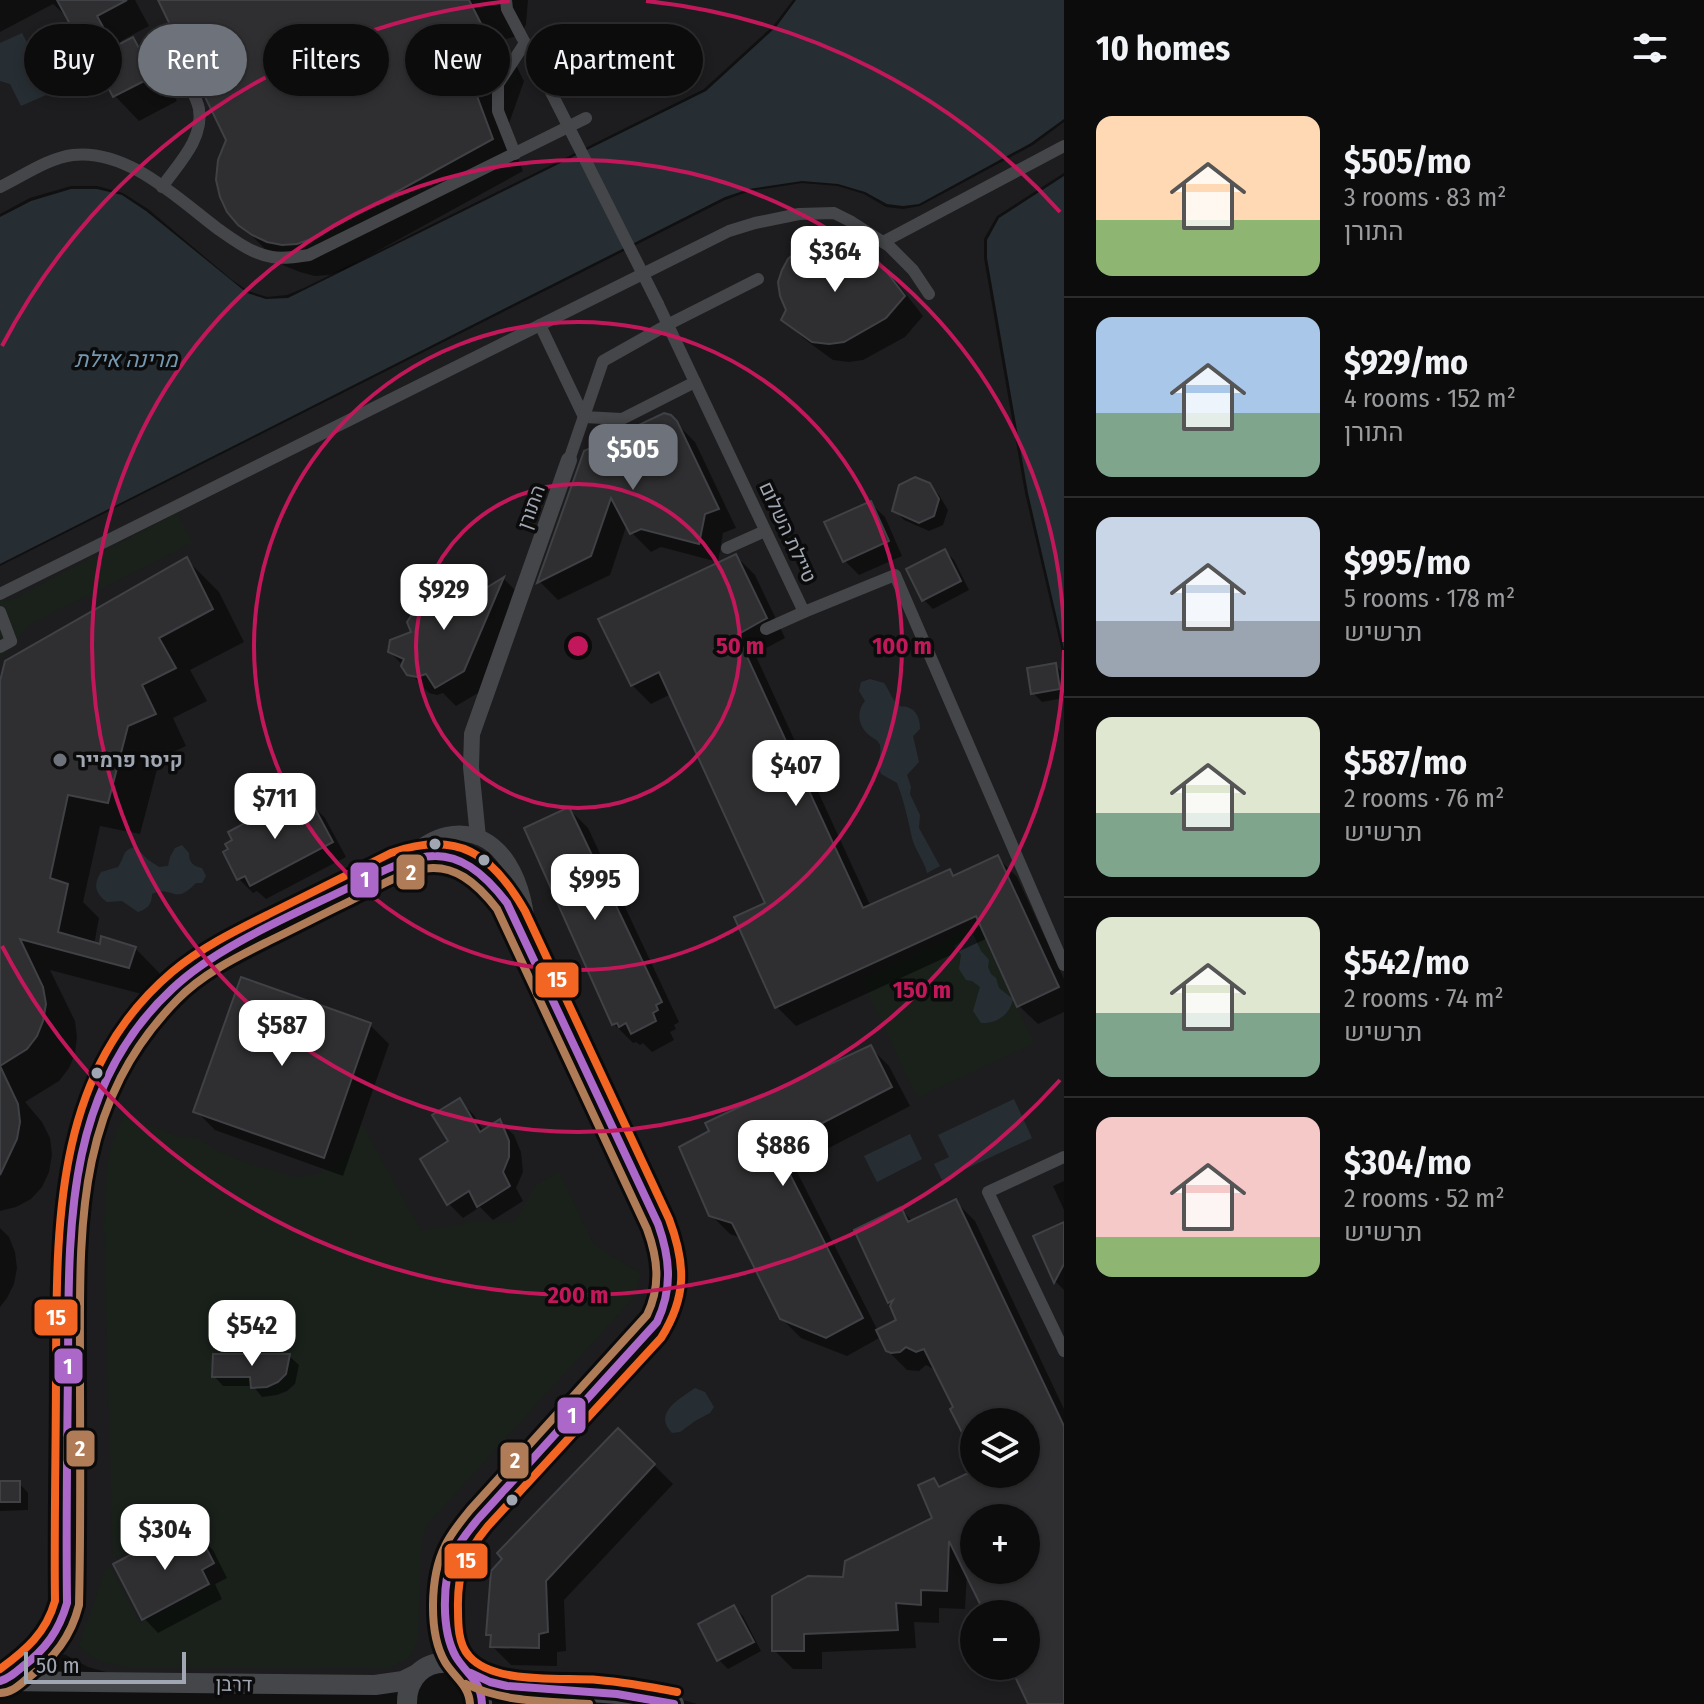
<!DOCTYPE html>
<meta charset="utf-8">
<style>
:root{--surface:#0c0c0d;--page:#1a1a1b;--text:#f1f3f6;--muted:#9a9b9d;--line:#2c2c2e;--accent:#6e727a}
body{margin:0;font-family:"Fira Sans Condensed",Heebo,sans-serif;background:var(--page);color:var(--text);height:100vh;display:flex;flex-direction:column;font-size:30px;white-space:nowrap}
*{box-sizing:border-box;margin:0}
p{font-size:26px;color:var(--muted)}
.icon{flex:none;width:44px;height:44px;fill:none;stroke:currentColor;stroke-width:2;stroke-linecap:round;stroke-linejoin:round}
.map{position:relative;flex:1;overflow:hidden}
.details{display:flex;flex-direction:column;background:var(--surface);width:640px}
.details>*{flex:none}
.guide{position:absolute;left:24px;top:24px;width:760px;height:72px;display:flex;gap:16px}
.buttons{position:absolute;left:960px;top:1408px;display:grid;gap:16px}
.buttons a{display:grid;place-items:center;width:80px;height:80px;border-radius:50%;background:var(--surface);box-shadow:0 4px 12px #0003,0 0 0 2px var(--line);font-size:40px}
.scale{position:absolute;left:24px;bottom:20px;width:162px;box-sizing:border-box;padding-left:8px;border:4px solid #a0a7b3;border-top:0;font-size:22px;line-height:28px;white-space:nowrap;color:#a0a7b3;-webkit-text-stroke:6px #0b0b0c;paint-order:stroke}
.price{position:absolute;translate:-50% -68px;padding:0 18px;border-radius:16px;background:#fff;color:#222;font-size:26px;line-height:52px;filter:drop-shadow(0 2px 4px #0008)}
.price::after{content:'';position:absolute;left:50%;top:48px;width:24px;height:18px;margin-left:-12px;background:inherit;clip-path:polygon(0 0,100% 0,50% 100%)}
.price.on{background:var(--accent);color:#fff}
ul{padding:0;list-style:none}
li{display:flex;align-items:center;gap:24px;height:200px;padding:0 32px}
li+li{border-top:2px solid var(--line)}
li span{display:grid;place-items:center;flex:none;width:224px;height:160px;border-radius:16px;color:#555}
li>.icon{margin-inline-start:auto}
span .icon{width:96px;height:96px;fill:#fffc;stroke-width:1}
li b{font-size:34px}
h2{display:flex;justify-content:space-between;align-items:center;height:96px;padding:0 32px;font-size:34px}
.pill{padding:0 28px;border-radius:36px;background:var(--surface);box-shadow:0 4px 12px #0003,0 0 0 2px var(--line);font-size:28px;line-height:72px}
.pill.on{background:var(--accent);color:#fff}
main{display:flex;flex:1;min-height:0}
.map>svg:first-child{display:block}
.built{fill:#1d1d1f;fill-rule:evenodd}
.green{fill:#1a211b}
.water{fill:#262e34}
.shadow{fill:#0007;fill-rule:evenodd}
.building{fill:#2f2f31;stroke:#3f4145;stroke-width:2;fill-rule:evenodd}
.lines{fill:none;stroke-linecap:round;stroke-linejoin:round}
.pedestrian{stroke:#454649;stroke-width:12}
.minor{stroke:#454649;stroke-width:16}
.tertiary{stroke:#454649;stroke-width:20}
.pedestrian-bridge{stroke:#454649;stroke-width:12}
.bus-1-casing{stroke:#0b0b0c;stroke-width:14}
.bus-2-casing{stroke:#0b0b0c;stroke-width:14}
.bus-3-casing{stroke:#0b0b0c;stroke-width:14}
.bus-1{stroke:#ac68c9;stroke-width:8}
.bus-2{stroke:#b07c57;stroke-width:8}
.bus-3{stroke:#f26522;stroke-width:8}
.ring{fill:none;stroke:#c2185b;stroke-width:4}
.poi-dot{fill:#6e727a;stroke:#0b0b0c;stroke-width:3}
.bus-dot{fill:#a0a7b3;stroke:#0b0b0c;stroke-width:3}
.labels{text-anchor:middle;stroke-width:7;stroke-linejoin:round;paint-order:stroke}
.street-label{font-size:20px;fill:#a0a7b3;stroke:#0b0b0c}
.poi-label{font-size:20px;font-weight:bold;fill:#a0a7b3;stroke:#0b0b0c;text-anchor:start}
.water-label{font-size:22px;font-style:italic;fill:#7598b0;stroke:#0b0b0c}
.centre{fill:#c2185b;stroke:#0b0b0c;stroke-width:4}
.ring-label{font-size:24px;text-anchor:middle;font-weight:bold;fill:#c2185b;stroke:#0b0b0c;stroke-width:7;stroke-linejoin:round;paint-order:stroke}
.line-badge{stroke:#0b0b0c;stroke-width:3}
.badge-label{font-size:22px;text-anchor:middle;font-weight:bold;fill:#fff}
</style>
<main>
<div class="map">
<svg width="1064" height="1704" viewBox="0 0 1064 1704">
<rect width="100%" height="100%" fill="#101011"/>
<g class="built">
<path d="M0,0H793L774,25L704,89L304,288L287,295L267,297L248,291L232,280L148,209L123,193L97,186H71L30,198L0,214Z"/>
<path d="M1064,122V173L997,216L984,239V258L1025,493L1064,660V1704H697L665,1695L607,1686L488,1674L471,1664L396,1676L116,1675L88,1667L66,1655L52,1652L25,1656L0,1667V566L725,200L750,191L802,183L838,186L864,194L886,207L903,209L920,206L1033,145ZM974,1422H1026V1474H974ZM974,1518H1026V1570H974ZM974,1614H1026V1666H974Z"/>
</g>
<g class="green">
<path d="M177,513L192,543L27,626L0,660V586L8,602Z"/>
<path d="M978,925L1034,1043L917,1098L862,979Z"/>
<path d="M124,1116L177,1136L197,1138L217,1151L247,1163L295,1177L314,1175L334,1166L352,1149L362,1124L421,1231L479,1221L514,1223L537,1184L559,1172L594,1245L641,1274L635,1296L426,1526L421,1545L418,1641L409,1657L391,1668H131C111,1664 92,1662 79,1645L105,1571L111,1568L140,1623L226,1579L194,1516L113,1559L104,1225L107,1168L111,1144Z"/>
</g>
<g class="water">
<path d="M796,0H1064V119L1031,143L919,204L903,206L887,204L865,192L838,184L802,181L749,189L725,197L0,564V217L31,201L71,189H97L122,195L146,211L247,293L266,299L288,298L706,91L776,27Z"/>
<path d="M22,33L53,92L21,106L10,84L0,81V43Z"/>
<path d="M1064,176V649L1028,493L987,258V240L999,218Z"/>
<path d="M870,679L884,683C889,689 893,703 900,706C902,707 904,706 907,707C917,710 920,719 920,729L913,736L919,762L907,775L911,787L910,794L920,815L919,828L940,866L927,873C924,860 915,850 912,838C908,819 904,801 897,783L881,774C877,763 883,749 879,743C877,739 872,738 869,735C858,726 856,712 865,701L859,691L861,682Z"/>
<path d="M182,845L189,853C189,863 193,866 202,868L206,876L202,883H196C173,907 173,884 152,894C152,904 148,909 138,912L122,901L107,902C95,893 93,885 101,872L118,867C126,856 121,850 136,847L147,859L159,867L168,866L170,857L175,848Z"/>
<path d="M973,934L981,951L989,960L988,967L991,974L996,978L999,988L1013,999C1010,1015 996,1024 981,1023L973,1011L980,987L972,981L966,980L959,969L961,955L954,946Z"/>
<path d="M1014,1099L1032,1138L942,1180L934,1164L949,1157L938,1135Z"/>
<path d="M910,1134L922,1159L877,1182L864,1156Z"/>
<path d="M695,1388L705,1392L714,1407L710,1413L695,1421L680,1432L672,1433C653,1413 678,1400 695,1388Z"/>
</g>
<g class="shadow">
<path d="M0,0H135L149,26L121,41L123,45L133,40L157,64L177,101L139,121L115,96L96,60L87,50L67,14L65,15L53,4L0,32Z"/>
<path d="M160,0H528L526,24L521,35L503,40L524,81L507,129L523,171L343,270L329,275L315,276L300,272L285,266L272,256L240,224L228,140Z"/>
<path d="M878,264L898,284L923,316L905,337L863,360L849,362L833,360L803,338L784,319L856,266Z"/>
<path d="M670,417L695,442L736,528L723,533L718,562L661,547L651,552L632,533L627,524L610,575L558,600L540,582L585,452Z"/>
<path d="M929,485L939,495L948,510L943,525L929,531L904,520L894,510Z"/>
<path d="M870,503L885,517L902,556L859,575L845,561Z"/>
<path d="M945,551L954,560L969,590L933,609L924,600Z"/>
<path d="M736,556L755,575L785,638L755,654L871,907L949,871L956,877L998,858L1017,877L1064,979V1012L1038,1024L1019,1006L988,938L796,1026L777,1007L768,904L671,694L651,704L632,685Z"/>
<path d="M187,560L219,592L244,642L190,670L207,701L173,718L186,746L160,758L140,834L100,826L83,902L99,918L94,945L135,948L167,981L161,999L50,970L75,1021L77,1037L75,1054L69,1068L59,1081L25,1102L42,1122L50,1138L52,1155L49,1172L42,1187L31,1199L16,1207L0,1211V690Z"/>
<path d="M504,579L522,597L483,690L456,706L443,693L437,695L429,693L390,652L413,633L435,597L483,592Z"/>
<path d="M1055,665L1064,674V698L1042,702L1033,693Z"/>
<path d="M287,803L296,812L311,804L325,818L346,857L266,899L257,891L253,893L239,879L235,841Z"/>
<path d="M569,809L588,828L679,1022L674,1025L676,1029L670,1032L674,1040L652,1052L643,1043L640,1045L636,1042L633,1043L614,1024L527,829Z"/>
<path d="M370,1025L389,1044L343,1176L215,1130L196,1111Z"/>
<path d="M870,1047L889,1066L910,1106L794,1166L878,1331L899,1321L893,1305L857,1231L901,1209L913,1222L956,1202L975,1221L1064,1409V1704H1031L1012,1666H1026V1614H987L967,1572L965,1609L939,1608V1623L914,1622L916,1648L822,1652V1669H793L774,1650L845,1579L934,1519V1480L942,1488L974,1472V1474H1026V1422H974V1452L956,1408L937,1371L926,1365L919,1371L907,1370L887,1350L881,1337L847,1356L801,1338L781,1318L741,1238L730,1234L711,1215ZM974,1518H1026V1570H974Z"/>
<path d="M460,1101L474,1115L484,1132L499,1121L514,1135L521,1152L523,1172L516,1188L523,1201L493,1220L480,1207L463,1218L449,1204L423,1160L451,1142Z"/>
<path d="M1064,1181V1210L1053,1186Z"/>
<path d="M1064,1224V1290L1056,1282L1035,1237Z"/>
<path d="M0,1228L9,1237L15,1252L17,1268L14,1284L7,1298L0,1307Z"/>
<path d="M289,1356L299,1365L295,1384L287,1391L277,1395L262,1397L253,1386H223L214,1376Z"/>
<path d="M654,1465L673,1484L564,1600L566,1651L557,1652V1666L511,1665L492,1646L493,1639L488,1634Z"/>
<path d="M0,1483H19L28,1493V1510L0,1511Z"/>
<path d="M183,1530L192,1539L199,1536L213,1550L227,1578L215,1584L222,1599L158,1633L144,1618Z"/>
<path d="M734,1607L743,1616L761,1651L728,1669L719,1660Z"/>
</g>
<g class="building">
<path d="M57,0H127L97,16L114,47L133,37L154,76L113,97L89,50L85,52Z"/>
<path d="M158,0H469L494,49L477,96L493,139L311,239L297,244L282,245L267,242L252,235L238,225L227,212L220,197L216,180L218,160L226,140Z"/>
<path d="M820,244L832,245L844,251L856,264L874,260L879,262L905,296L886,318L844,342L829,344L812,342L781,320L786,310L780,296L778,282L782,270L788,259L797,251L808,246Z"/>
<path d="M664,413L671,415L677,421L719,509L705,514L699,544L641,529L630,534L611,498L591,556L537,583L584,451Z"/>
<path d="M915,477L930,483L939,499L934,516L919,523L892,511L899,485Z"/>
<path d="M871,501L889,541L843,562L824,522Z"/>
<path d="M945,549L961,581L922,601L906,569Z"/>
<path d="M736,554L767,618L737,635L863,908L950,869L953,876L998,855L1059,987L1017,1007L976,916L775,1008L734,917L765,903L659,672L631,686L598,619Z"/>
<path d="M187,557L213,609L159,638L176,668L142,685L156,714L128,726L108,803L68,795L50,878L68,884L58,932L100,944L101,936L136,947L129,968L20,939L43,987L46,1004L43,1021L37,1036L27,1049L0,1066L18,1104L20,1122L17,1139L0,1175V681L5,661Z"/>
<path d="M504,577L464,671L435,688L426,674L417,677L407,675L401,666L404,659L388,652L390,640L411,632L407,622L426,593L434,595L460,581L483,590Z"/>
<path d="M1056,663L1060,689L1031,694L1027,668Z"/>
<path d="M288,800L293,811L311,801L333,842L250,886L245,876L237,880L223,852L228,849L225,844L232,840L228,832Z"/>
<path d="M569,807L662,1002L656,1005L658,1010L653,1013L656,1021L631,1034L626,1023L619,1027L617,1023L612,1025L524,828Z"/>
<path d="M241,977L371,1023L324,1158L193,1112Z"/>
<path d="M871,1045L892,1087L776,1147L863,1318L826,1338L780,1319L732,1223L709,1216L679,1147L709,1131L705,1123Z"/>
<path d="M460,1098L480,1132L500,1119L509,1141V1157L503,1172L510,1186L477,1207L469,1191L447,1205L420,1159L448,1141L432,1115Z"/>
<path d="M956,1199L1064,1426V1704H1028L1010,1666H1026V1614H985L949,1541L947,1591L921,1590V1605L896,1603L898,1630L804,1634V1651H772V1596L808,1576L843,1577L845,1561L932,1518L918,1485L934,1478L939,1487L966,1474H1026V1422H974V1456L950,1409L953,1407L924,1349L916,1352L906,1347L900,1352L891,1353L886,1351L876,1330L896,1320L890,1306L893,1300L888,1303L854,1230L901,1207L908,1222ZM974,1518H1026V1570H974Z"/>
<path d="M1064,1222V1264L1054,1283L1033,1236Z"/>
<path d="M213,1354H290L286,1374L278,1382L267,1387L251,1388L250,1377H212Z"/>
<path d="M618,1428L655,1464L546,1581L548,1632L539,1634V1648L490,1647L491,1635H486L491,1571L502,1559L497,1553Z"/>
<rect x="0" y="1481" width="20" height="21"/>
<path d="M183,1527L189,1539L199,1534L214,1563L202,1570L209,1584L142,1620L113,1564Z"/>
<path d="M734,1605L754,1642L717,1661L698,1624Z"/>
</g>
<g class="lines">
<g class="pedestrian">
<path d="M506,0L507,9L552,94"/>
<path d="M515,154L498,111V84L525,43"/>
<path d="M0,187C23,176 48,158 73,155C128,149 177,198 218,229C234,240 252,254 272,257C284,259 296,257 309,255L586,118"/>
<path d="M162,187C178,164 204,139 199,109C197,99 191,89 187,79"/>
<path d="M883,242L1064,146"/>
<path d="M658,304L804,612L895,575L1064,965"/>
<path d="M540,325L584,417L622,419L695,382"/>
<path d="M569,460L603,361L667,325L758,279"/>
<path d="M727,548L765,531"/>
<path d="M0,594L729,231L755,223L799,214L834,213L850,221L889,246L913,270L929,294"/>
<path d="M0,612L11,641L0,647"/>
<path d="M766,629L804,612"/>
<path d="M1064,1157L988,1192L1064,1351"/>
</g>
<g class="minor">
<path d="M478,837L471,767L472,734L569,460"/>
<path d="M408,856C420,848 432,838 446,835C504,823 528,890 527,936"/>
<path d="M4,1681C35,1658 59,1643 67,1603C66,1526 67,1449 68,1372C68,1233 60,1095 169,991C201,960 243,941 282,921C320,902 358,883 396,864C408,860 421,855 433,855C472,854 498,886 515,917L658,1224C673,1262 677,1296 651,1331L479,1518C468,1530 457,1543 451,1559C442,1581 442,1624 450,1646C453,1654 458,1661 463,1667"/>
</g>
<g class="tertiary">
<path d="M471,1673L490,1682L507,1686L617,1694L674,1704"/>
<path d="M0,1681L375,1685L403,1681L417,1674"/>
<path d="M407,1704C406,1648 484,1650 482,1704"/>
</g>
<path class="pedestrian-bridge" d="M552,94L658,304"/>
<defs>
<g id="bus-1">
<path d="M471,1673L490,1682L507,1686L617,1694L674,1704"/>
<path d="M0,1681C8,1679 15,1673 22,1667C45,1650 59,1631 67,1603C66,1526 67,1450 68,1373C69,1235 62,1091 172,989C217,946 293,915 350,887C418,853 453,833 507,903L658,1224C670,1258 673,1288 657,1322L479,1518C470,1529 460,1540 454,1554C442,1580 441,1631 456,1657C467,1675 481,1680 482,1704"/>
</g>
<g id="bus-2">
<path d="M466,1684C506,1703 546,1701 589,1704"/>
<path d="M0,1693C12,1693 19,1685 28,1678C54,1658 71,1637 79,1605C81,1526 80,1447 80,1369C80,1231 73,1106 177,1000C202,974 237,957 269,941C296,928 323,914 350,901C412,869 446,843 497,909L647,1229C658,1259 661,1286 647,1315L470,1510C461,1521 451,1533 445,1546C430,1576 428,1633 445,1662C454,1677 469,1685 470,1704"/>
</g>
<path id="bus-3" d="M0,1669C26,1650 46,1633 55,1601C54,1525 56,1448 56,1371C57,1227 52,1074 172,972C202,947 237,930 271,913C311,893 351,873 391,853C457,830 492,853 525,911L669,1219C686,1264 687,1297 661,1338L488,1526C465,1554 457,1573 458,1609C458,1624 458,1644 469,1656C494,1685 563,1677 598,1680C624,1682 651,1687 677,1692"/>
</defs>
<use href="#bus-1" class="bus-1-casing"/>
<use href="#bus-2" class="bus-2-casing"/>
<use href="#bus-3" class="bus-3-casing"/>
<use href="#bus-1" class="bus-1"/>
<use href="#bus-2" class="bus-2"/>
<use href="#bus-3" class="bus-3"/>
</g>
<g class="ring">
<circle cx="578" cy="646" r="162"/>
<circle cx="578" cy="646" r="324"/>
<path d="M1064 650A486 486 0 1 1 1064 642"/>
<path d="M1060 1080A649 649 0 0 1 2 946M2 346A649 649 0 0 1 510 1M646 1A649 649 0 0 1 1060 212"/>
</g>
<circle class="poi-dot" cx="60" cy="760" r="8"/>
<g class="bus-dot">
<circle cx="435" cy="844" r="7"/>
<circle cx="484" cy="860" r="7"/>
<circle cx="97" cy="1073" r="7"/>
<circle cx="512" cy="1500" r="7"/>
</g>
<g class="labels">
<g class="street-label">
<text transform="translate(531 507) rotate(-70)" y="7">התורן</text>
<text transform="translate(788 532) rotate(65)" y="7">טיילת השלום</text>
<text transform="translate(234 1684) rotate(1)" y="7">דרבן</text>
</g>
<g class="poi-label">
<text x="76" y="767">קיסר פרמייר</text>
</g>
<g class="water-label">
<text x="126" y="367">מרינה אילת</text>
</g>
</g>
<circle cx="578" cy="646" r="12" class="centre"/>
<g class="ring-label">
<text x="740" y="654">50 m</text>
<text x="902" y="654">100 m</text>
<text x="922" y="998">150 m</text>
<text x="578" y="1303">200 m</text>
</g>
<g class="line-badge">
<rect x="395" y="853" width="31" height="38" rx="8" fill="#b07c57"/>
<rect x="349" y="861" width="31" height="38" rx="8" fill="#ac68c9"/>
<rect x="534" y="961" width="46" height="38" rx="8" fill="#f26522"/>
<rect x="33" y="1298" width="46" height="39" rx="8" fill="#f26522"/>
<rect x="53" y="1347" width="31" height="38" rx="8" fill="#ac68c9"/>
<rect x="556" y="1396" width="31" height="39" rx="8" fill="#ac68c9"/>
<rect x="65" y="1429" width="31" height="39" rx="8" fill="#b07c57"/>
<rect x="499" y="1441" width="31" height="39" rx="8" fill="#b07c57"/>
<rect x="443" y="1542" width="46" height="38" rx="8" fill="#f26522"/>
</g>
<g class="badge-label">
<text x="411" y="880">2</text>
<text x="365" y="887">1</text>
<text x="557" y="987">15</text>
<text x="56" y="1325">15</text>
<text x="68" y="1374">1</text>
<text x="572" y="1423">1</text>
<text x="80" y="1456">2</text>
<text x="515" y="1468">2</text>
<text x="466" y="1568">15</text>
</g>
</svg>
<div class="buttons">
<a><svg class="icon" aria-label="layers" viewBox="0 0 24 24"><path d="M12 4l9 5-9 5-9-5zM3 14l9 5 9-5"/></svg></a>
<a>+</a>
<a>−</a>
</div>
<div class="scale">50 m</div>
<b class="price" style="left:835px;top:294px">$364</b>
<b class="price on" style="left:633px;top:492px">$505</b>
<b class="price" style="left:444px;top:632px">$929</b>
<b class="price" style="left:796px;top:808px">$407</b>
<b class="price" style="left:275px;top:841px">$711</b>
<b class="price" style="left:595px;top:922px">$995</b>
<b class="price" style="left:282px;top:1068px">$587</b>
<b class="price" style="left:783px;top:1188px">$886</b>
<b class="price" style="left:252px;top:1368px">$542</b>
<b class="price" style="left:165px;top:1572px">$304</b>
<div class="guide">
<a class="pill">Buy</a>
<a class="pill on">Rent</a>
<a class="pill">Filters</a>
<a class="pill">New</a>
<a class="pill">Apartment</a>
</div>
</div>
<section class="details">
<h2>10 homes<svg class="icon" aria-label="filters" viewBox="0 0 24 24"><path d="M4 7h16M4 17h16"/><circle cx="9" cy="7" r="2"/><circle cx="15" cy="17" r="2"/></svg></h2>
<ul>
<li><span style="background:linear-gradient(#ffd9b3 65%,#8fb573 0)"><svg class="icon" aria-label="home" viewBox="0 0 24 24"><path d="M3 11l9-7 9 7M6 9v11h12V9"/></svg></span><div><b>$505/mo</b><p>3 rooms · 83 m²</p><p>התורן</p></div></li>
<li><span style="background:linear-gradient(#a9c7e8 60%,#7fa58c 0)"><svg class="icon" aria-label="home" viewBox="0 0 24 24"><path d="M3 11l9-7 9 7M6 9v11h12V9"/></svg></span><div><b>$929/mo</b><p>4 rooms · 152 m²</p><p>התורן</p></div></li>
<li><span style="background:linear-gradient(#c9d6e8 65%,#9aa5b1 0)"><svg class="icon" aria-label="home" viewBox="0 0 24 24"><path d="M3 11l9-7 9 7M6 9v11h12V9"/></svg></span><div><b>$995/mo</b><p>5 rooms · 178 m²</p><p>תרשיש</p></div></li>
<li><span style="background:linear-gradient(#dfe7d0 60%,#7fa58c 0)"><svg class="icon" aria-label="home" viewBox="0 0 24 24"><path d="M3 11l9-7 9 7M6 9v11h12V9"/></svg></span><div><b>$587/mo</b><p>2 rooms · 76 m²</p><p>תרשיש</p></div></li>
<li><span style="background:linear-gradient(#dfe7d0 60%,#7fa58c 0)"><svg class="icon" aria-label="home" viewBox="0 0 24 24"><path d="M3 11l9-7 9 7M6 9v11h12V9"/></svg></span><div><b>$542/mo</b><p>2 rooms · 74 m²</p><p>תרשיש</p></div></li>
<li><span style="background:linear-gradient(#f6c9c9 75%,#8fb573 0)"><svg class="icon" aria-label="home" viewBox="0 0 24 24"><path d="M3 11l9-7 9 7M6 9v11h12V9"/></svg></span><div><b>$304/mo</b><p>2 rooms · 52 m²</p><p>תרשיש</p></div></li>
</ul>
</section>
</main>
